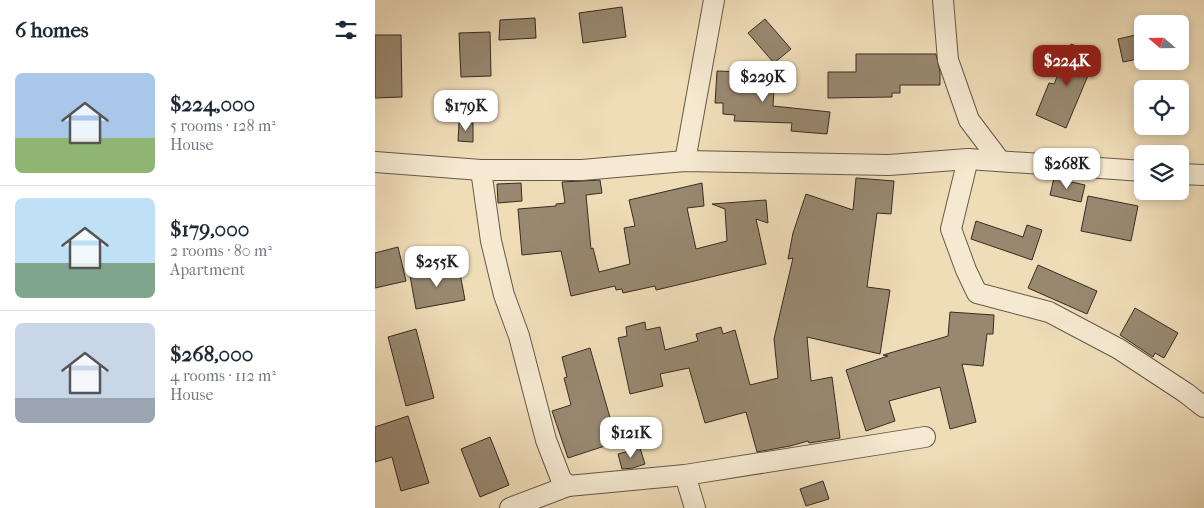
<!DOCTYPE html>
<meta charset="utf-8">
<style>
:root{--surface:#fff;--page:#f6f6f7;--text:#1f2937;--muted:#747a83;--line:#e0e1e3;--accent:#8f2418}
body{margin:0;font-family:"IM FELL French Canon",serif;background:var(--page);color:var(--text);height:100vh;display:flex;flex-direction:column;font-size:19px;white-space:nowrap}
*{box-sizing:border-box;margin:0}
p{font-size:16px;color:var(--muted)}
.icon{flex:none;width:28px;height:28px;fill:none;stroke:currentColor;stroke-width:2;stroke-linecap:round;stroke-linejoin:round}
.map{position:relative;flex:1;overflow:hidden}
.side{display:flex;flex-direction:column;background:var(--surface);width:375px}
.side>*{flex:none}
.needle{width:32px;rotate:290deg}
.controls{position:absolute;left:759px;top:15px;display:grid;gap:10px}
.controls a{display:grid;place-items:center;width:55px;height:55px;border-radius:8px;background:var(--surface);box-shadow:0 2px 8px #0003;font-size:25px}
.price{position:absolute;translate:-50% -42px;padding:0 11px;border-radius:10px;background:#fff;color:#222;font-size:16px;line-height:32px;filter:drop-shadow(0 1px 2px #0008)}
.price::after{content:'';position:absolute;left:50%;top:30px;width:15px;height:11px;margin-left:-8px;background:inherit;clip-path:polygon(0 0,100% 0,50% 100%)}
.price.active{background:var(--accent);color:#fff}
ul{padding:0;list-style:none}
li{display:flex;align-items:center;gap:15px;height:125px;padding:0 15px}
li+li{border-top:1px solid var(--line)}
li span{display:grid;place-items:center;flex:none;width:140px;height:100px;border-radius:8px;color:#555}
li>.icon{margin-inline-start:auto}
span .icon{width:60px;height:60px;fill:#fffc;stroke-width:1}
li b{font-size:21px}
h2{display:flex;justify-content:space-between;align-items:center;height:60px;padding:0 15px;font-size:21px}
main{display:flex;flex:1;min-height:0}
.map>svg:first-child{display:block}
.building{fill:#988870;stroke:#392b23}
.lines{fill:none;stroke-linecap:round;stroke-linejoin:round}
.minor-casing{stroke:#665848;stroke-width:22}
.minor{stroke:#f5e9d1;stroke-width:20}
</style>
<main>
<section class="side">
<h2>6 homes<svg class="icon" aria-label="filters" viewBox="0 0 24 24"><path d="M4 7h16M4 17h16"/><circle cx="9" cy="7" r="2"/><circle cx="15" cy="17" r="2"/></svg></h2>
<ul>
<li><span style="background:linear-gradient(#a9c7e8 65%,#8fb573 0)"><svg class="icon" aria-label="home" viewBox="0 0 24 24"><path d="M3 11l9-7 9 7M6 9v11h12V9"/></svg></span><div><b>$224,000</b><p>5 rooms · 128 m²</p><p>House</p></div></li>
<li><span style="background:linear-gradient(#bfe0f5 65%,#7fa58c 0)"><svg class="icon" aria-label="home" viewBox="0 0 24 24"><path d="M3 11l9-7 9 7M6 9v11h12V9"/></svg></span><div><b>$179,000</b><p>2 rooms · 80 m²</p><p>Apartment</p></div></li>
<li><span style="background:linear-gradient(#c9d6e8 75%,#9aa5b1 0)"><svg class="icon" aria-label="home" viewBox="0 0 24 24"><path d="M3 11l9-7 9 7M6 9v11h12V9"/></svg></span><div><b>$268,000</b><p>4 rooms · 112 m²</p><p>House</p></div></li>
</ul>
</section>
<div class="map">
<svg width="829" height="508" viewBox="0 0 829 508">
<rect width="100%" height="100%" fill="#efddb8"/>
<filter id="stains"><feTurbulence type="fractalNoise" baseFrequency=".004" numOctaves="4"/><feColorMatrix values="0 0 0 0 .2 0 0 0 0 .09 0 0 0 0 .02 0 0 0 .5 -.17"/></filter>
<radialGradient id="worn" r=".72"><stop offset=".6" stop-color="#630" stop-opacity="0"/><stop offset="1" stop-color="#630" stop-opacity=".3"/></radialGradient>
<g class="building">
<path d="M247,7L251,37L208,43L204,13Z"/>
<path d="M160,18L161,38L124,40L125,20Z"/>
<path d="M390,19L416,49L399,63L373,33Z"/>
<path d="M115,32L116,76L86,77L84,33Z"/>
<path d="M765,34L768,58L748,62L743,39Z"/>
<path d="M0,35H26L27,97L0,98Z"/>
<path d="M696,44L722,54L691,128L661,115L674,83L679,84Z"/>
<path d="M481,54H561L565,72V85H525V93H517V97L453,98V72H481Z"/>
<path d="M342,71L400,73L398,106L455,112L452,134L416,131L417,123L359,121L360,115L348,114V103H340Z"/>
<path d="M84,123H98V142L83,141Z"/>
<path d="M481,178L519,181L516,214L502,213L492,287L515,290L505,354L432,337L436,381L457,377L465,438L434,443L433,441L415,446L382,452L371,412L330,423L314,368L285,374L288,386L255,394L243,338L252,336L251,327L270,322L271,330L285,327L290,350L323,341L321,334L346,327L348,334L360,330L375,385L403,378L399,339L418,258L413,259L418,233L431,194L478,210Z"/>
<path d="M679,178L710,185L706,202L675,195Z"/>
<path d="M225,180L227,193L211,195L216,249L218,248L224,272L255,264L249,228L260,226L254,200L327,183L329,206L312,208L321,249L352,241L350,209L337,204L391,200L393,223L381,219L391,264L281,290L280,286L248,293L247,289L241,290L240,286L196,296L186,251L147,255L143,209L181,206V204L190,203L187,182Z"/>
<path d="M146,183L147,201L123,203L122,184Z"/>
<path d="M713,196L763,206L756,241L706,231Z"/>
<path d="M601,221L648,237L652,225L667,230L657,260L596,239Z"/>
<path d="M23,247L31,281L0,288V253Z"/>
<path d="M663,265L722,291L712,314L653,288Z"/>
<path d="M84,268L90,300L41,309L35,276Z"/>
<path d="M760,308L803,333L789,358L780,353L778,357L745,335Z"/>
<path d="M575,312L619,315L618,334H612L608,366L587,364L601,422L575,429L565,387L514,401L520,421L491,431L471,370L513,356L508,355L573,336Z"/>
<path d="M41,329L59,398L31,406L13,337Z"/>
<path d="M215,348L242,442L193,458L177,411L196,405L189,378L192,377L187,357Z"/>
<path d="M33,416L54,483L26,491L17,457L0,462V427Z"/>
<path d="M115,437L134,485L105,497L86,449Z"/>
<path d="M265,448L270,464L258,468L247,469L243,454Z"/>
<path d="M448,481L454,499L431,506L425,489Z"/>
</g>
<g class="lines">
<defs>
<g id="minor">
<path d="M568,0L573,60L594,120L625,161"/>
<path d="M593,159L576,229L591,270L602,293L674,312L744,349L811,393L829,407"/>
<path d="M310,161L339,0"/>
<path d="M0,162L106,170H207L310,161L514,165L593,159L768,171"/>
<path d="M106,170L116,241L129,295L144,336L171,440L186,479L193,486L310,475L550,437"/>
<path d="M805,174L829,175"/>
<path d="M310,475L320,508"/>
<path d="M135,508L193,486"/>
</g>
</defs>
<use href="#minor" class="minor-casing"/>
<use href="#minor" class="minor"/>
</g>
<rect width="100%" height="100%" filter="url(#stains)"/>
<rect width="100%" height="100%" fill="url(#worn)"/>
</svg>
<div class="controls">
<a><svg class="needle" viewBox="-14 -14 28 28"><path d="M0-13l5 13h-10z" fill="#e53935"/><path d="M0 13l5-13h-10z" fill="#747a83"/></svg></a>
<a><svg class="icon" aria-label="locate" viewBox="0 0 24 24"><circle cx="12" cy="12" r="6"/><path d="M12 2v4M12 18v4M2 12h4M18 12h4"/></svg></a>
<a><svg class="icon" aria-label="layers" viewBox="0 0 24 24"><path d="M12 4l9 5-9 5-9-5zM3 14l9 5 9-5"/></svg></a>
</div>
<b class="price active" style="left:692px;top:87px">$224K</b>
<b class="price" style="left:388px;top:103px">$229K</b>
<b class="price" style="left:91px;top:132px">$179K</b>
<b class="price" style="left:692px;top:190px">$268K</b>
<b class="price" style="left:62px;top:288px">$255K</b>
<b class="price" style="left:256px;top:459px">$121K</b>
</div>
</main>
